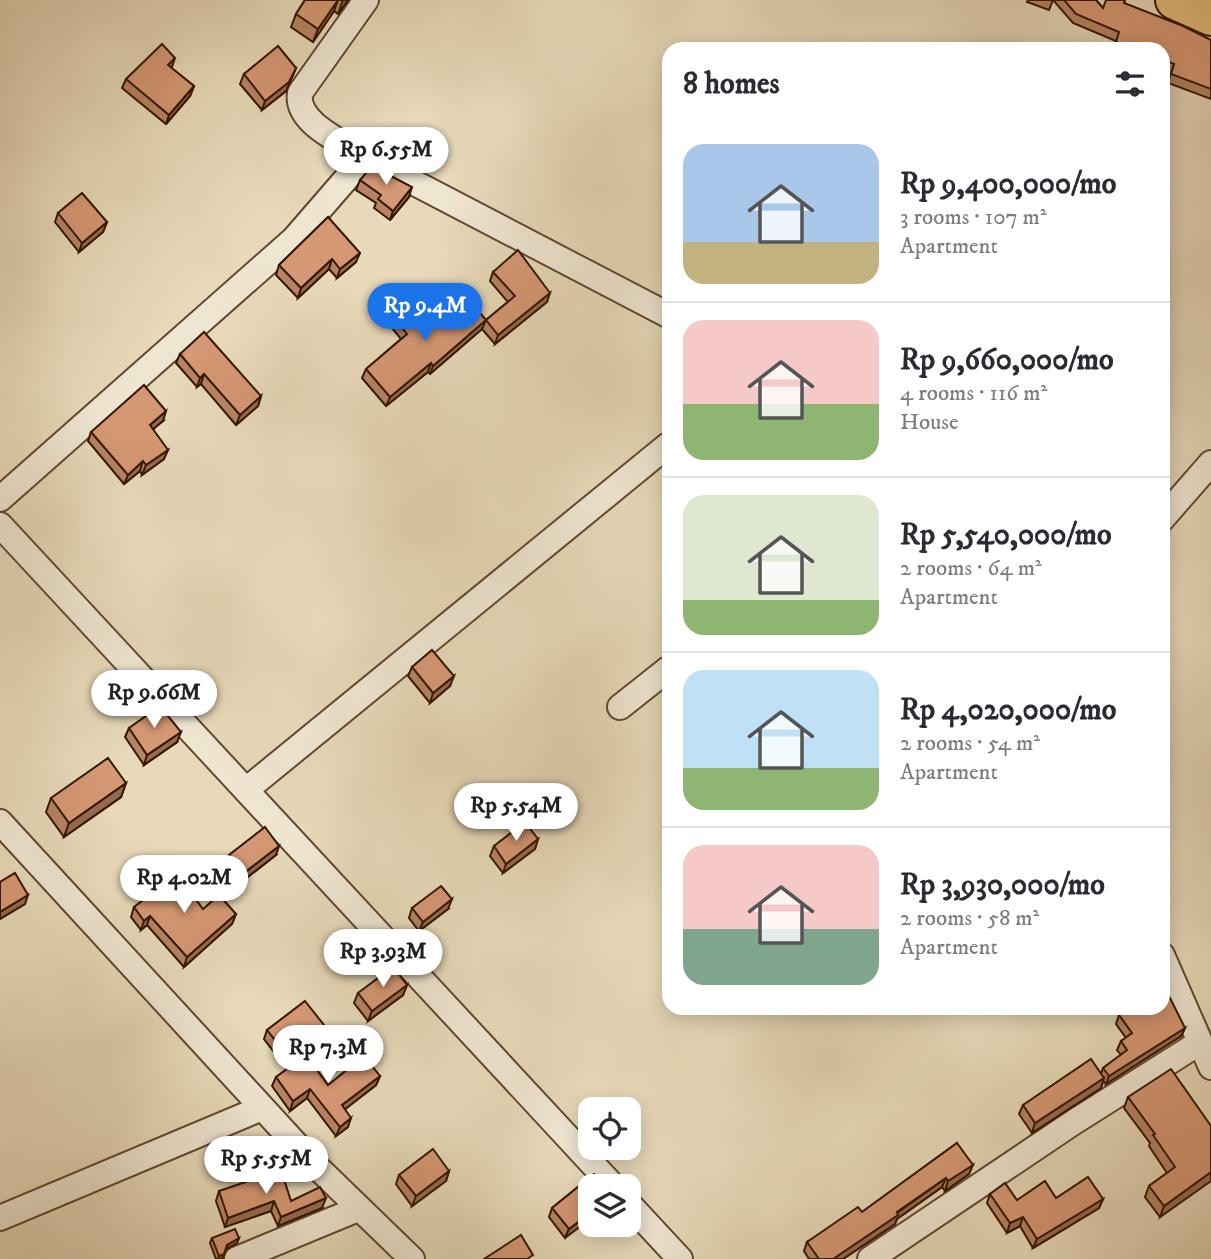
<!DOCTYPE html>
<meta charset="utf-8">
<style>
:root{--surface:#fff;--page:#f7f7f7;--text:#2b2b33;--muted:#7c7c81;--line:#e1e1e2;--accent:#1a73e8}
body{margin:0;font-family:"IM FELL DW Pica",serif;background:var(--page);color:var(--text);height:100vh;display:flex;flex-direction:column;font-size:26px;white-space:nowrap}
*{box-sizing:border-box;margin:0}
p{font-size:23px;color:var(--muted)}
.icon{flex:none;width:38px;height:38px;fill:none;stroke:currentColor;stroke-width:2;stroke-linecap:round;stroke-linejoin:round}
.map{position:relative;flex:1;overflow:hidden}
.drawer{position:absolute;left:662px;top:42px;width:508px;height:973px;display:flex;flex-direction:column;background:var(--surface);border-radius:21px;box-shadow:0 4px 18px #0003}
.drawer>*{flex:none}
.tools{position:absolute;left:578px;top:1097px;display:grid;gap:14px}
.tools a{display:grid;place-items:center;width:63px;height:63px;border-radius:14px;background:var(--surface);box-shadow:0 4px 18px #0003;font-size:35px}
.price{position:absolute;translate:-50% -60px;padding:0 16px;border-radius:24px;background:#fff;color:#222;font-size:23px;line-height:46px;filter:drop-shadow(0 2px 4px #0008)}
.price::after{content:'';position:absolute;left:50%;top:42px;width:21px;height:16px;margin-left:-10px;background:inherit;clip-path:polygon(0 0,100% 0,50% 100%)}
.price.on{background:var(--accent);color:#fff}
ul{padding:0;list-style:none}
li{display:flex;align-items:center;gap:21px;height:175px;padding:0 21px}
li+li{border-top:2px solid var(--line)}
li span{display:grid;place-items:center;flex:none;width:196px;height:140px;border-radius:21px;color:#555}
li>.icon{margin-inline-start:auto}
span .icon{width:84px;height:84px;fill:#fffc;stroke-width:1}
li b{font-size:30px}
h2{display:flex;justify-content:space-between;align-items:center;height:84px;padding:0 21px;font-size:30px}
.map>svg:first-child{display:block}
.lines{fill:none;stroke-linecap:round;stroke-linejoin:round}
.street-casing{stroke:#614830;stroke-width:28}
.highway-casing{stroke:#341702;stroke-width:42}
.street{stroke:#efe6d2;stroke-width:24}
.highway{stroke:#e4bc7c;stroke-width:38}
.wall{fill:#b78364;stroke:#341702;stroke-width:2}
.shaded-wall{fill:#956a51;stroke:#341702;stroke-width:2}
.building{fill:#d59874;stroke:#341702;stroke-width:2}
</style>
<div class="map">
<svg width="1211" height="1259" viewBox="0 0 1211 1259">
<rect width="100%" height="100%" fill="#e7d9b9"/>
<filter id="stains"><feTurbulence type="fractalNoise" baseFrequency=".00286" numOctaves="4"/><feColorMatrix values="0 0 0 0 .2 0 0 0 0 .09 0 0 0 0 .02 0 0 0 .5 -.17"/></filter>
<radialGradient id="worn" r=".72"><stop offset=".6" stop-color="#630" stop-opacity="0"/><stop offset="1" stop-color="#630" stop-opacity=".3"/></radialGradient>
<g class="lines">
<defs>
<g id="street">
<path d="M365,157L668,315"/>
<path d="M0,499L294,239L365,157C343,142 295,123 300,93L366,0"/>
<path d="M1162,519L1211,463"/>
<path d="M0,525L613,1186"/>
<path d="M620,707L668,669"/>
<path d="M246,790L668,445"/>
<path d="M0,822L316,1166L412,1259"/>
<path d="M1162,955L1211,1067"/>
<path d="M628,1203L680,1259"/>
<path d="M0,1218L262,1108"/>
<path d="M237,1259L358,1209"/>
<path d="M870,1259L1074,1122L1199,1043"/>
</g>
<path id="highway" d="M1175,0L1211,16"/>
</defs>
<use href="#street" class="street-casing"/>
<use href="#highway" class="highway-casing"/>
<use href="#street" class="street"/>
<use href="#highway" class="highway"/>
</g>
<g class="wall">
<path d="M305,0H348L338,14L334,11L313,42L291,27L296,14Z"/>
<path d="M1028,0H1053L1049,10L1027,2Z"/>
<path d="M1053,0H1096L1103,8L1124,3L1211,40V99L1168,83L1171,73L1162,69V49H1113L1116,41L1073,23Z"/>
<path d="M171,68L194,86L190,96L166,124L122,88L126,79Z"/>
<path d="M296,68L286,91L262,110L240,84L244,74Z"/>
<path d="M360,180L409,197L390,220L374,208L376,203L356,190Z"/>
<path d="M58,213L107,222L103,232L79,252L55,222Z"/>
<path d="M328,217L356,262L337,278L329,269L298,298L276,275L279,265Z"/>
<path d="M493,272L547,302L495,344L482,329L430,374L428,372L386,406L362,378L366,369L401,339L392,328L395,319L423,326L486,320L508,302L490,281Z"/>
<path d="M180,354L261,396L258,406L236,425L201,384L197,387L176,363Z"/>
<path d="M163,421L153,429L164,459L142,475L140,471L124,484L88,441L91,432Z"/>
<path d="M412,667L450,686L430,703L408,676Z"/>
<path d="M129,728L177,742L144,765L125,737Z"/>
<path d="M126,783L121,797L64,837L46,812L51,798Z"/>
<path d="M538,839L535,849L503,873L490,856L494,846Z"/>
<path d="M229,855H276L240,883L226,864Z"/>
<path d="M134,907L203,909L236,914L232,924L184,967L147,925L141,930L131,917Z"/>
<path d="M412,908L448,909L419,931L409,918Z"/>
<path d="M407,985L403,995L368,1021L354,1003L358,993Z"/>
<path d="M1119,1015L1185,1028L1181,1036L1106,1084L1103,1081L1101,1088L1032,1133L1019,1114L1023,1105L1101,1074L1103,1068L1121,1055L1117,1050L1121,1041L1126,1038L1116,1024Z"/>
<path d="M267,1030H328L324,1039L287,1069L264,1039Z"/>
<path d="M380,1076L376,1085L345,1109L348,1127L336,1136L307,1098L290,1111L272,1086L276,1077L328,1085Z"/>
<path d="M1128,1097L1211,1126L1160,1217L1145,1197L1149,1186L1167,1173L1149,1146L1150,1143L1124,1108Z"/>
<path d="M957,1143L969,1174L945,1191L942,1187L897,1219L895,1224L843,1259H809L804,1251L807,1242L862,1212Z"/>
<path d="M449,1171L446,1181L412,1206L396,1184L399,1175Z"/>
<path d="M594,1174L565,1238L549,1217L552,1208Z"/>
<path d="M219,1191L291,1201L322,1208L278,1226L271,1211L225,1227L216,1201Z"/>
<path d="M990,1194L1017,1200L1056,1198L1103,1199L1099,1208L1033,1248L1020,1226L1007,1233L987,1203Z"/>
<path d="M212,1238H239L237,1243L226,1249L222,1259H216L210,1243Z"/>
</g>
<g class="shaded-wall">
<path d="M338,0L334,11L313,42L318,29Z"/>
<path d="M343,0H348L338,14Z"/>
<path d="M175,58L172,67L164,74L168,65Z"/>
<path d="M296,68L286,91L262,110L265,101Z"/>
<path d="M194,86L190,96L166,124L169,115Z"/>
<path d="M412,187L409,197L390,220L393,211Z"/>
<path d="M107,222L103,232L79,252L82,243Z"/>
<path d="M360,253L356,262L337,278L340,269Z"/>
<path d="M332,259L329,269L298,298L301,288Z"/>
<path d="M550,293L547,302L495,344L498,335Z"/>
<path d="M486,320L482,329L430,374L433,366Z"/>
<path d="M431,363L428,372L386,406L390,397Z"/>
<path d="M204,374L201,384L197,387L200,378Z"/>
<path d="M261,396L258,406L236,425L240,415Z"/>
<path d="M166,411L163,421L147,434L150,425Z"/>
<path d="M168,450L164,459L142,475L146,465Z"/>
<path d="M143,461L140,471L124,484L128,475Z"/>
<path d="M454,676L450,686L430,703L433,693Z"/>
<path d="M181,732L177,742L144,765L147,755Z"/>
<path d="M126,783L121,797L64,837L69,823Z"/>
<path d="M538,839L535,849L503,873L506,864Z"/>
<path d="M279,846L276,855L240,883L244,873Z"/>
<path d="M28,895L25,904L0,919V912Z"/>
<path d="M452,899L448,909L419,931L423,922Z"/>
<path d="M236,914L232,924L184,967L187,957Z"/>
<path d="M150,916L147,925L141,930L144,921Z"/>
<path d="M407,985L403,995L368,1021L372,1011Z"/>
<path d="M1185,1028L1181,1036L1106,1084L1109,1076Z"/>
<path d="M328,1030L324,1039L287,1069L290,1059Z"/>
<path d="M380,1076L376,1085L339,1114L342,1105Z"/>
<path d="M1104,1078L1101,1088L1032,1133L1035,1123Z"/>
<path d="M310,1089L307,1098L290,1111L293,1101Z"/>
<path d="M351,1118L348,1127L336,1136L340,1127Z"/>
<path d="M973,1165L969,1174L945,1191L948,1181Z"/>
<path d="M449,1171L446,1181L412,1206L416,1196Z"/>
<path d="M1211,1172V1181L1160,1217L1164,1206Z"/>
<path d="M946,1178L942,1187L897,1219L895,1224L843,1259H833Z"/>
<path d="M326,1198L322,1208L278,1226L281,1217Z"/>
<path d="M1103,1199L1099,1208L1033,1248L1037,1239Z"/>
<path d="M274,1201L271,1211L225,1227L228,1218Z"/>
<path d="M590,1213V1219L565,1238L569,1229Z"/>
<path d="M1023,1217L1020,1226L1007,1233L1010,1223Z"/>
<path d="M239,1238L237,1243L226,1249L227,1245Z"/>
<path d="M224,1254L222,1259H218L219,1256Z"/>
</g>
<g class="building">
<path d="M305,0H338L318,29L296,14Z"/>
<path d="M1064,0H1096L1103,8L1106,0H1123L1125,1L1124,3L1183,26L1211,40V89L1171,74L1174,64L1162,59V49H1135L1116,42L1119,32L1076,14Z"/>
<path d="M162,44L175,58L168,65L194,86L169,115L126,79Z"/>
<path d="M278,46L296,68L289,82L265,101L244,74Z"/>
<path d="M372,166L412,187L393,211L378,199L381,195L360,180Z"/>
<path d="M82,193L107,222L82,243L58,213Z"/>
<path d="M328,217L360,253L340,269L332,259L301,288L279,265Z"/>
<path d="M518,250L550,293L498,335L486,320L515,296L493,272Z"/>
<path d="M463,293L486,320L433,366L431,363L390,397L366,369L407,334L395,319L409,308L423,326Z"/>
<path d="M204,332L261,396L240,415L204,374L200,378L180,354Z"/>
<path d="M144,385L166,411L150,425L168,450L146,465L143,461L128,475L91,432Z"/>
<path d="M432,650L454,676L433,693L412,667Z"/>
<path d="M160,706L181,732L147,755L129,728Z"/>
<path d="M108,758L126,783L69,823L51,798Z"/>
<path d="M525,822L538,839L506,864L494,846Z"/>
<path d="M265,827L279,846L244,873L229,855Z"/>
<path d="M15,873L28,895L0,912V882Z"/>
<path d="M177,874L203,909L219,895L236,914L187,957L150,916L144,921L134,907Z"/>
<path d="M441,886L452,899L423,922L412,908Z"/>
<path d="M393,967L407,985L372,1011L358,993Z"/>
<path d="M1163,984L1185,1028L1109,1076L1103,1068L1127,1050L1121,1041L1132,1033L1119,1015L1130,1008H1162Z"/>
<path d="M305,1001L328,1030L290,1059L267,1030Z"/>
<path d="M306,1055L328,1085L364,1056L380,1076L342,1105L351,1118L340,1127L310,1089L293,1101L276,1077Z"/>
<path d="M1091,1059L1104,1078L1035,1123L1023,1105Z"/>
<path d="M1171,1069L1211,1126V1172L1164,1206L1149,1186L1175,1167L1153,1135L1155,1134L1128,1097Z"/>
<path d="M957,1143L973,1165L948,1181L946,1178L897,1212L898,1215L833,1259H819L807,1242L858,1207L862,1212Z"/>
<path d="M433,1149L449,1171L416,1196L399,1175Z"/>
<path d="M281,1170L291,1201L320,1187L326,1198L281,1217L274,1201L228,1218L219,1191Z"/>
<path d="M594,1174L608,1186H590V1213L569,1229L552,1208Z"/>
<path d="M1088,1177L1103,1199L1037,1239L1023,1217L1010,1223L990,1194L1005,1183L1017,1200L1045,1181L1056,1198Z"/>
<path d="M235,1229L239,1238L227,1245L224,1254L219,1256L212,1238Z"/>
<path d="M521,1235L533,1255L527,1259H484Z"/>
</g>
<rect width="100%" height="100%" filter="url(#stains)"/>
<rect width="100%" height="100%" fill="url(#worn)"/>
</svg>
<div class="tools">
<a><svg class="icon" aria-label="locate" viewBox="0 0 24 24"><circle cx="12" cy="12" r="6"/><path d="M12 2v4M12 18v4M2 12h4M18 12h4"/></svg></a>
<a><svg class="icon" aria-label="layers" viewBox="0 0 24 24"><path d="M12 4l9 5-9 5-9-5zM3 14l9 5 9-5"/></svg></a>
</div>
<b class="price" style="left:386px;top:187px">Rp 6.55M</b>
<b class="price on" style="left:425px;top:343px">Rp 9.4M</b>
<b class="price" style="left:154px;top:730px">Rp 9.66M</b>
<b class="price" style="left:516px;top:843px">Rp 5.54M</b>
<b class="price" style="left:184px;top:915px">Rp 4.02M</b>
<b class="price" style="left:383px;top:989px">Rp 3.93M</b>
<b class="price" style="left:328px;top:1085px">Rp 7.3M</b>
<b class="price" style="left:266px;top:1196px">Rp 5.55M</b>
<section class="drawer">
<h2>8 homes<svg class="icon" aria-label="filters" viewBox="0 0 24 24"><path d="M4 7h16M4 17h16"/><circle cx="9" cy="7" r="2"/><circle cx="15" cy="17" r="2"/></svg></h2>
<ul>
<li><span style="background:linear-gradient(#a9c7e8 70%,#c2b280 0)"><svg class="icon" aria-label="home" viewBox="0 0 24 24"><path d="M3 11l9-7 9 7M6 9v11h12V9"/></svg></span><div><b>Rp 9,400,000/mo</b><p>3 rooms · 107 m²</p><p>Apartment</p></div></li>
<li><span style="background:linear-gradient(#f6c9c9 60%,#8fb573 0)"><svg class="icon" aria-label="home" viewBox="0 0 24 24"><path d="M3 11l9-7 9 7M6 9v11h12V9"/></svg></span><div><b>Rp 9,660,000/mo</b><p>4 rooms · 116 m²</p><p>House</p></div></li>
<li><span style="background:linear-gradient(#dfe7d0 75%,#8fb573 0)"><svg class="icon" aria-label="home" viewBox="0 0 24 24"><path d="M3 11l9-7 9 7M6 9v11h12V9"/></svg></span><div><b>Rp 5,540,000/mo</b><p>2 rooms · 64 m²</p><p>Apartment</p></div></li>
<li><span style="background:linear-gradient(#bfe0f5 70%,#8fb573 0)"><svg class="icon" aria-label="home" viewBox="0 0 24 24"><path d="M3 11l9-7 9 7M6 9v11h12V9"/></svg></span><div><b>Rp 4,020,000/mo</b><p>2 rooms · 54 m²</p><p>Apartment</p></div></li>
<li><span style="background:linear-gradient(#f6c9c9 60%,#7fa58c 0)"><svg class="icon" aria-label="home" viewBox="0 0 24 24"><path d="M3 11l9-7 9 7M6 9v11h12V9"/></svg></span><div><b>Rp 3,930,000/mo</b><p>2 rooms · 58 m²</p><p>Apartment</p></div></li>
</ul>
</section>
</div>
